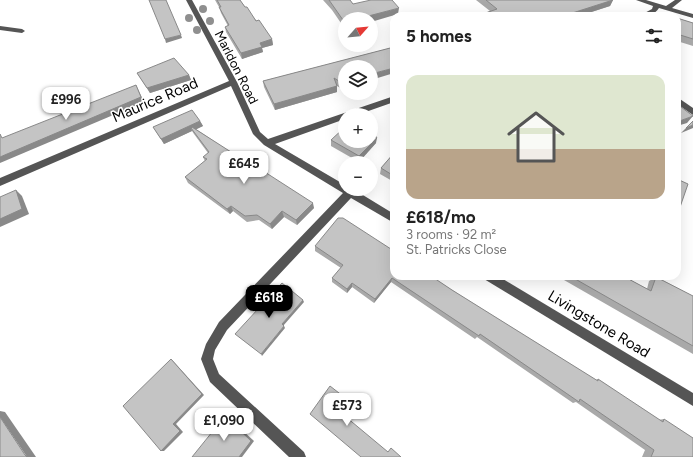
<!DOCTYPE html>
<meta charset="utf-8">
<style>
:root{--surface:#fff;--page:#f2f2f2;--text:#222;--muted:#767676;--accent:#000}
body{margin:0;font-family:Figtree,sans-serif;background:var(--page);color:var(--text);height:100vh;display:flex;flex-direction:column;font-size:15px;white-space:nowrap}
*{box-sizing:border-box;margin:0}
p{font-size:13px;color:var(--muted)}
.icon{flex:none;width:22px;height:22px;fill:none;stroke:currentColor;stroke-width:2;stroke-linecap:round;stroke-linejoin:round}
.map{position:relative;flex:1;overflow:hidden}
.drawer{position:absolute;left:390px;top:12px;width:291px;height:268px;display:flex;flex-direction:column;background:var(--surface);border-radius:12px;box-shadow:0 4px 16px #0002}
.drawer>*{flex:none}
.needle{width:26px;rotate:63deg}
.buttons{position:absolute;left:338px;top:12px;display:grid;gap:8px}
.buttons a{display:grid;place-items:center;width:40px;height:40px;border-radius:50%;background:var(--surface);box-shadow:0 4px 16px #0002;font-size:20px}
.price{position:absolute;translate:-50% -34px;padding:0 9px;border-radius:8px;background:#fff;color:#222;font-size:13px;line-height:26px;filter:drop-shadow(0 1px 2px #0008)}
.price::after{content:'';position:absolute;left:50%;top:24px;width:12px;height:9px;margin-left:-6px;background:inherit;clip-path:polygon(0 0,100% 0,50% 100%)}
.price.current{background:var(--accent);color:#fff}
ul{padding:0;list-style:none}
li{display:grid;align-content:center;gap:8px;height:212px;padding:0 16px}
li span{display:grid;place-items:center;height:124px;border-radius:12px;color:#555}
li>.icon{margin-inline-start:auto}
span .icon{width:72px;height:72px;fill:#fffc;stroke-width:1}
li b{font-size:17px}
h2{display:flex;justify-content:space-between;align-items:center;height:48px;padding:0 16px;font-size:17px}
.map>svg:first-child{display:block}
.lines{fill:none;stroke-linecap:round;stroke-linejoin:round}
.minor{fill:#555;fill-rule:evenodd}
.tree{fill:#8f8f8f}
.wall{fill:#a9a9a9}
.shaded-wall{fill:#898989}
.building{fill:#c4c4c4;stroke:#898989}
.labels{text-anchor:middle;stroke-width:3;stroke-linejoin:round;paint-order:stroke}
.far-street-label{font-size:13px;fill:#000;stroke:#fff}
.street-label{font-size:15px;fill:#000;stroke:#fff}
</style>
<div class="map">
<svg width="693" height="457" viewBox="0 0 693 457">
<rect width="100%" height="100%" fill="#fff"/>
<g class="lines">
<g class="minor">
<path d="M186,0H192L237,82L260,132L268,139L394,96V102L357,115H345V119L275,144L345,185V189H353L394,214V223L351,198L227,330L215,350L213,359L219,374L304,452L306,457H289L210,382L201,359L206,344L219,322L343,193L264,145L253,134L231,86L0,186V178L229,81Z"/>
<path d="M636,0H646L666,6L675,0H682L672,8L693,14V18L659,8C655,15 646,16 639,16L652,9L653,6Z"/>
<path d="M0,26L22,29L25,31L22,33L0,30Z"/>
<path d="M677,97L693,108V115L677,104Z"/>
<path d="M483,276H498L693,393V406L484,279Z"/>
</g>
</g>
<g class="tree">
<circle cx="203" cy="9" r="4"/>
<circle cx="189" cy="18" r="4"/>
<circle cx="210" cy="21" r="4"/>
<circle cx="197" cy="30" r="4"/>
</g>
<g class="wall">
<path d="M215,0H240L245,7L272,39L273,45L262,48L263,52L242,59L226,32L225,27L228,26L221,13L219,7Z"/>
<path d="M323,0H350L353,4L398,14L371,19H345V26H343L332,10Z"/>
<path d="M476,0H613L610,6L579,16H477L490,11Z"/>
<path d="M677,18L693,23V46L677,41Z"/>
<path d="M394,47L342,89L337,86V92L275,110L264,87L263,81Z"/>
<path d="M137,73L189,75L191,80L150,93Z"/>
<path d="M200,121L203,126L196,129L314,208L297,225L284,217L272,229L259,220L247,222L233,211L230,214L188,183L185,177L205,161L203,157L208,153L194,134L192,131L164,144L153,127Z"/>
<path d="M331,140L376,143L359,162L331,146Z"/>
<path d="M394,153V182L380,174L381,168Z"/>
<path d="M315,246L452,290L596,380L598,379L658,420L664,419L693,457H642L645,450L576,402L573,403L477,337L475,339L391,282L374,303L352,287L347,293L332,282V278L341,268L315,251Z"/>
<path d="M557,276H623L647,289L649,281L656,277L693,296V354Z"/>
</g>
<g class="shaded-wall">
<path d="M613,0L610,6L579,16H563Z"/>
<path d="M399,8L398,14L371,22V19H357Z"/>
<path d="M354,17V19H346Z"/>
<path d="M345,19V26H343V20Z"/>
<path d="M181,35L182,38L166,43L165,39Z"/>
<path d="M272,39L273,45L262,48L263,52L242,59L241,53L260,43Z"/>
<path d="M394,68V73L371,80V74Z"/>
<path d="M189,75L191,80L150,93L147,88Z"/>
<path d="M345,82V88L342,89V83Z"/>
<path d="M136,85L144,102L0,163V157Z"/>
<path d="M337,86V92L275,110L274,104Z"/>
<path d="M693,116L687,123L677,126V122Z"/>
<path d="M200,121L203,126L193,131L191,128L192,131L164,144L161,139Z"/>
<path d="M693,125V128L681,133L686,128Z"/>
<path d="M377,138L376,143L359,162V156Z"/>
<path d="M16,190L22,196L29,214L0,227V219Z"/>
<path d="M313,203L314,208L297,225L296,220Z"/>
<path d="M231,206L233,211L230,214L227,209Z"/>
<path d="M282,211L284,217L272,229L270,224Z"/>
<path d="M392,278L391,282L374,303L375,299Z"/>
<path d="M352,283V287L347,293V289Z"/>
<path d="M303,300L304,302L283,326L282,324Z"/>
<path d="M284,326L285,328L262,356L261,354Z"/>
<path d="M171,359L173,361L204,395L176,424L183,432L164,451H161Z"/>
<path d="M348,400V402L340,413V412Z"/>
<path d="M0,411L5,412L36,457H27L0,417Z"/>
<path d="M225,416L228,417L254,441L242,457H239Z"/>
</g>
<g class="building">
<path d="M149,0H166L181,35L165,39Z"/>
<path d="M217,0H240L245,7H247L256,21L259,20L272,39L260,43L262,47L241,53L225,27L229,25L219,7H221Z"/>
<path d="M329,0H350L353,4L371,0H392L399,8L357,19H356L354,17L343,20Z"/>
<path d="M486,0H613L563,16H477L497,9Z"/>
<path d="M677,18L693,23V39L677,34Z"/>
<path d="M394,47V68L371,74V67H345V82L342,83L334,78L337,86L274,104L263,81Z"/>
<path d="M174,58L189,75L147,88L137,73Z"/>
<path d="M136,85L141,97L0,157V134L2,138Z"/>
<path d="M677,104L693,116L677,122Z"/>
<path d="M192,110L200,121L161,139L153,127Z"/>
<path d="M693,121V125L686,128Z"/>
<path d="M192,127L242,159L243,158L313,203L296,220L282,211L270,224L257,215L245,216L231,206L227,209L185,177L207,159L203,157L209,152L191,128Z"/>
<path d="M345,127V141H371V130L377,138L359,156L331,140Z"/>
<path d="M394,153V176L381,168Z"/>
<path d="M677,179L688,184L678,213H677Z"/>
<path d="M16,190L22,209L0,219V197Z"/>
<path d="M338,218H343L394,251V276H431L452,290L598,381V379L663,422L664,419L693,438V457H651L654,450L580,399L579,402L480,334L479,336L392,278L375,299L352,283L347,289L332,278L343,265L315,246Z"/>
<path d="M570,276H623L651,291L656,277L693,296V346Z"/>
<path d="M282,283L303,300L282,324L284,326L261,354L235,334Z"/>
<path d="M171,359L202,394L173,424L180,431L161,451L123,406Z"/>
<path d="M330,386L348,400L340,412L388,452L391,448L401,457H361L310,414Z"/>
<path d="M225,416L251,441L239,457H192Z"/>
<path d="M0,417L25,455L27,457H0Z"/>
</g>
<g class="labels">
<g class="far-street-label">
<text transform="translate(237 67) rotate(63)" y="5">Marldon Road</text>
</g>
<g class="street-label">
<text transform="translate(155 100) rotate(-23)" y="5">Maurice Road</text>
<text transform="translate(599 324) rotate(31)" y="5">Livingstone Road</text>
</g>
</g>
</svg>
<div class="buttons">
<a><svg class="needle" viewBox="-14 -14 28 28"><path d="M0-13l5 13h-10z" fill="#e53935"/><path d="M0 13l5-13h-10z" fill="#767676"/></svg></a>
<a><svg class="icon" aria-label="layers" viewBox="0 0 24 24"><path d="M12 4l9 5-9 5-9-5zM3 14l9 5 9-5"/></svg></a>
<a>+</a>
<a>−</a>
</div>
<b class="price" style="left:66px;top:121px">£996</b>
<b class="price" style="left:244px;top:185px">£645</b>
<b class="price current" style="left:269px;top:319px">£618</b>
<b class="price" style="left:347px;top:427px">£573</b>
<b class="price" style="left:224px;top:442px">£1,090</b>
<section class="drawer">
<h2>5 homes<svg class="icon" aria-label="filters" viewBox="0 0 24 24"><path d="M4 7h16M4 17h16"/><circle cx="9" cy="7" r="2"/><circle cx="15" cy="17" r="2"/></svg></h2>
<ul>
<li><span style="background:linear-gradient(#dfe7d0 60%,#b9a48a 0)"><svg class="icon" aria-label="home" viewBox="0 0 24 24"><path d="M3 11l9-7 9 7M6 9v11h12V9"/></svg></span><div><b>£618/mo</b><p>3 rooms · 92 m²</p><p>St. Patricks Close</p></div></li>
</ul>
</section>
</div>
